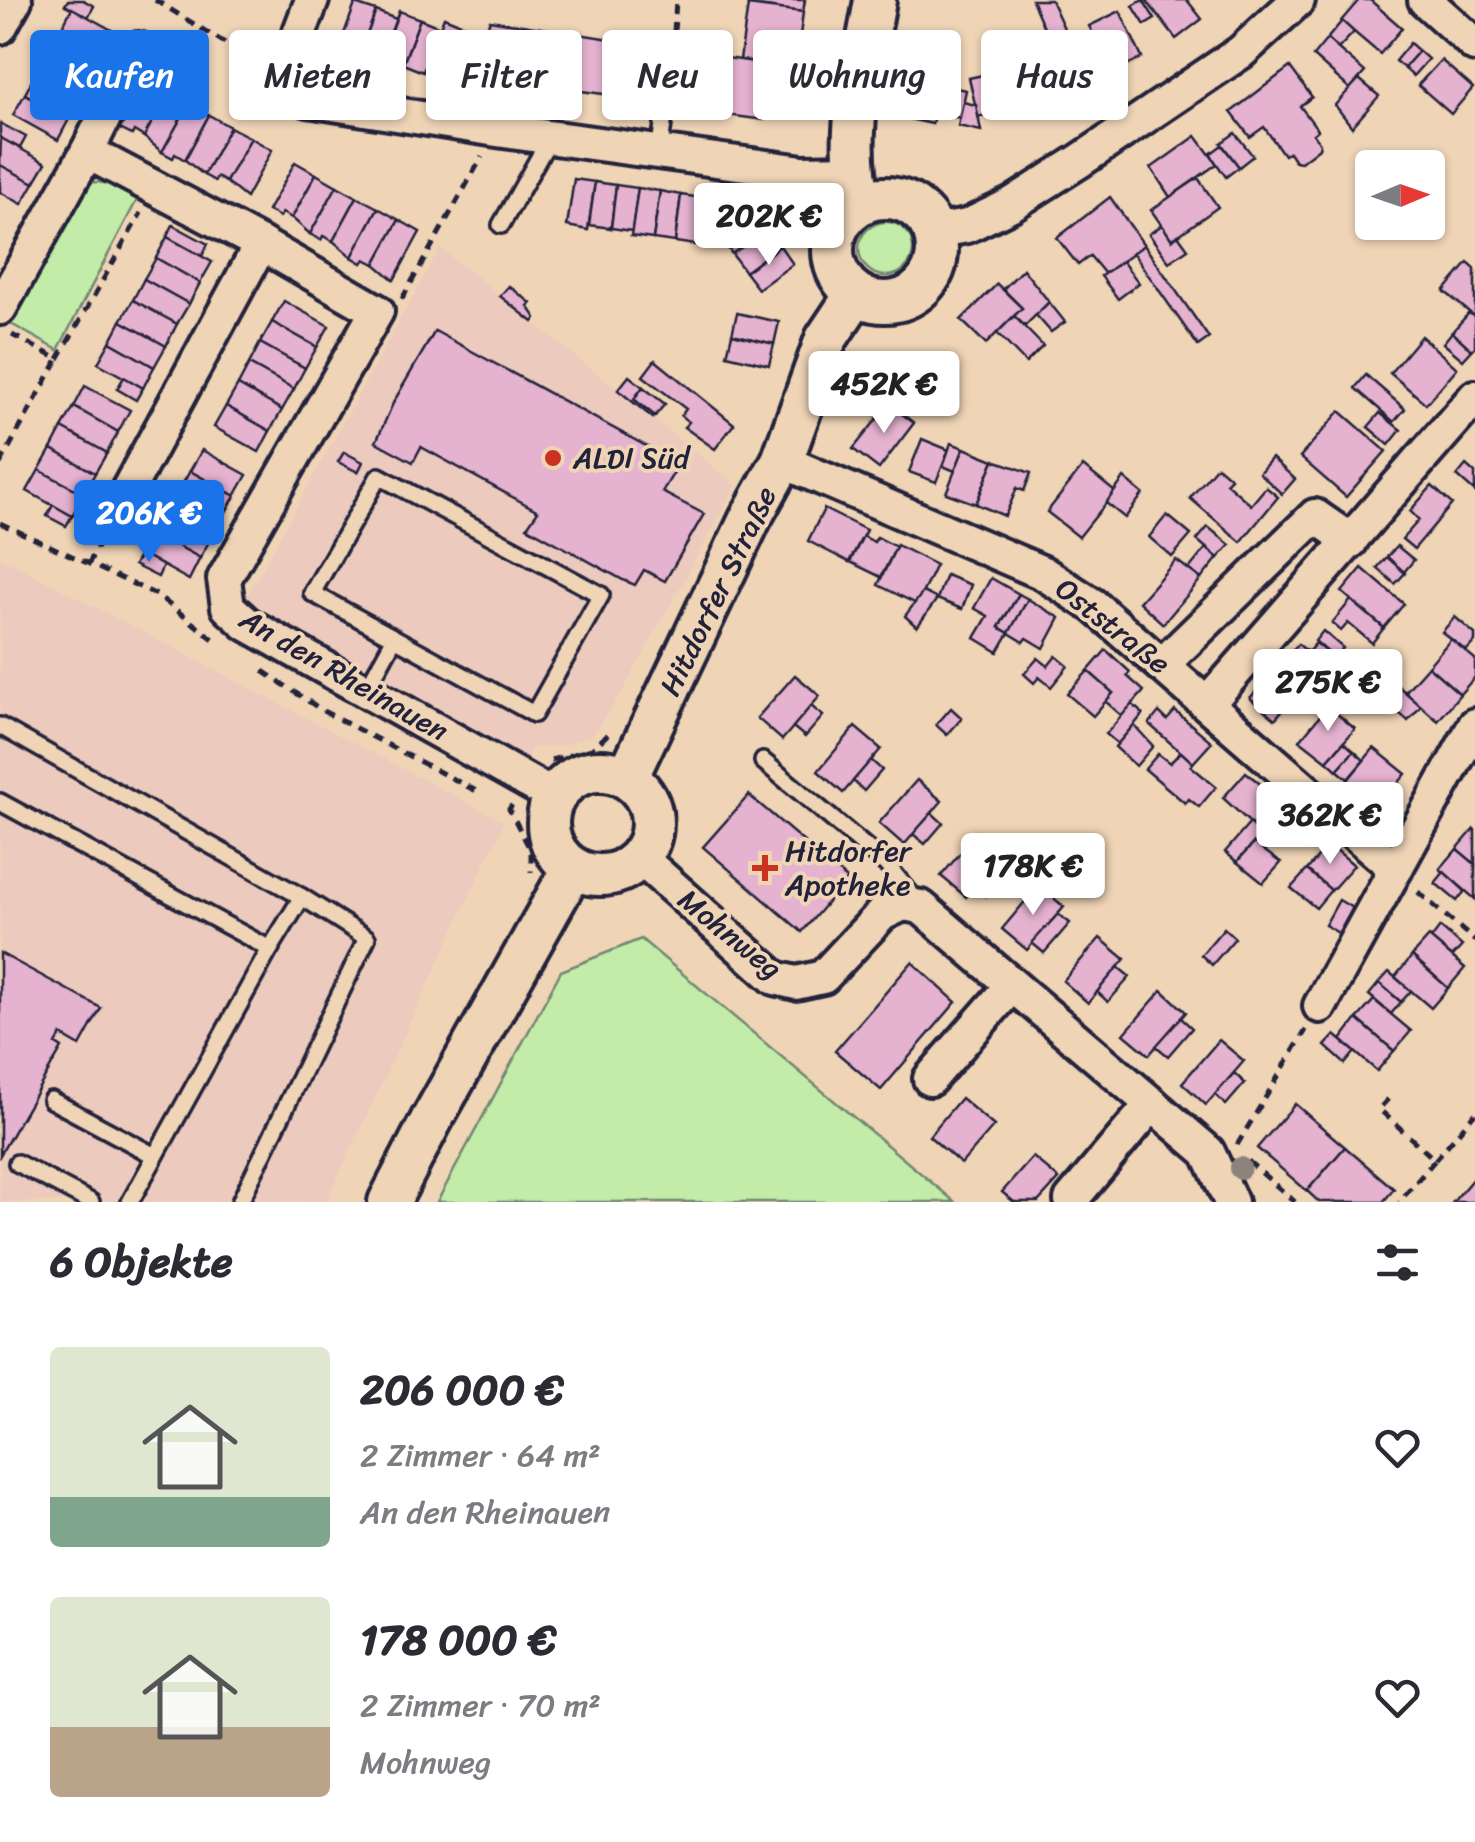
<!DOCTYPE html>
<html lang="de">
<meta charset="utf-8">
<style>
:root{--surface:#fff;--page:#f7f7f7;--text:#2b2b33;--muted:#7c7c81;--accent:#1a73e8}
body{margin:0;font-family:Sriracha,sans-serif;background:var(--page);color:var(--text);height:100vh;display:flex;flex-direction:column;font-size:38px;white-space:nowrap}
*{box-sizing:border-box;margin:0}
p{font-size:32px;color:var(--muted)}
.icon{flex:none;width:55px;height:55px;fill:none;stroke:currentColor;stroke-width:2;stroke-linecap:round;stroke-linejoin:round}
.map{position:relative;height:1202px;overflow:hidden}
.sheet{display:flex;flex-direction:column;background:var(--surface);flex:1}
.sheet>*{flex:none}
.guide{position:absolute;left:30px;top:30px;width:1415px;height:90px;display:flex;gap:20px}
.needle{width:65px;rotate:88deg}
.buttons{position:absolute;left:1355px;top:150px;display:grid;gap:20px}
.buttons a{display:grid;place-items:center;width:90px;height:90px;border-radius:10px;background:var(--surface);box-shadow:0 2px 8px #0004;font-size:50px}
.price{position:absolute;translate:-50% -85px;padding:0 22px;border-radius:10px;background:#fff;color:#222;font-size:32px;line-height:65px;filter:drop-shadow(0 2px 5px #0008)}
.price::after{content:'';position:absolute;left:50%;top:60px;width:30px;height:22px;margin-left:-15px;background:inherit;clip-path:polygon(0 0,100% 0,50% 100%)}
.price.active{background:var(--accent);color:#fff}
ul{padding:0;list-style:none}
li{display:flex;align-items:center;gap:30px;height:250px;padding:0 50px}
li span{display:grid;place-items:center;flex:none;width:280px;height:200px;border-radius:10px;color:#555}
li>.icon{margin-inline-start:auto}
span .icon{width:120px;height:120px;fill:#fffc;stroke-width:1}
li b{font-size:42px}
h2{display:flex;justify-content:space-between;align-items:center;height:120px;padding:0 50px;font-size:42px}
.tag{padding:0 35px;border-radius:10px;background:var(--surface);box-shadow:0 2px 8px #0004;font-size:35px;line-height:90px}
.tag.active{background:var(--accent);color:#fff}
.map>svg:first-child{display:block}
.built{fill:#eccabe}
.green{fill:#c2eca8;stroke:#728772;stroke-width:2.5}
.building{fill:#e5b2d0;stroke:#22223b;stroke-width:2.5}
.lines{fill:none;stroke-linecap:round;stroke-linejoin:round}
.service-casing{stroke:#22223b;stroke-width:22}
.minor-casing{stroke:#22223b;stroke-width:40}
.tertiary-casing{stroke:#22223b;stroke-width:48}
.path{stroke:#22223b;stroke-width:5;stroke-dasharray:10 8;stroke-linecap:butt}
.service{stroke:#efd4b6;stroke-width:15}
.minor{stroke:#efd4b6;stroke-width:32}
.tertiary{stroke:#efd4b6;stroke-width:40}
.tree{fill:#8b837b}
.poi-dot{fill:#c8321e;stroke:#efd4b6;stroke-width:4}
.labels{text-anchor:middle;stroke-width:8;stroke-linejoin:round;paint-order:stroke}
.poi-label{font-size:30px;fill:#22223b;stroke:#efd4b6;text-anchor:start}
.street-label{font-size:30px;fill:#22223b;stroke:#efd4b6}
</style>
<div class="map">
<svg width="1475" height="1202" viewBox="0 0 1475 1202">
<rect width="100%" height="100%" fill="#efd4b6"/>
<filter id="ink" filterUnits="userSpaceOnUse"><feTurbulence type="fractalNoise" baseFrequency=".01" numOctaves="2"/><feDisplacementMap in="SourceGraphic" scale="20" xChannelSelector="R" yChannelSelector="G"/><feConvolveMatrix kernelMatrix="1 2 1 2 8 2 1 2 1" color-interpolation-filters="sRGB"/></filter>
<g filter="url(#ink)">
<g class="built">
<path d="M440,248L736,485L625,687L593,734L562,746L532,747L524,762L249,608L245,600Z"/>
<path d="M0,557L504,822L326,1202H0Z"/>
</g>
<g class="green">
<path d="M97,182L123,186L140,194L58,350L4,320L85,183Z"/>
<circle cx="886" cy="249" r="27"/>
<path d="M641,939L955,1202H437L561,971Z"/>
</g>
<g class="building">
<path d="M68,0H83L94,6L88,17L65,5Z"/>
<path d="M749,0H805L803,12L748,5Z"/>
<path d="M1032,0H1051L1089,83L1071,91Z"/>
<path d="M1143,0L1155,19L1145,25L1133,6Z"/>
<path d="M1146,0H1187L1202,19L1176,39Z"/>
<path d="M1359,0H1370L1402,28L1380,54L1341,21Z"/>
<path d="M355,4L376,11L358,58L338,50Z"/>
<path d="M748,5L803,12L796,68L740,60Z"/>
<path d="M72,8L117,33L105,54L61,29Z"/>
<path d="M376,11L396,19L378,66L358,58Z"/>
<path d="M399,11L420,19L403,64L382,56Z"/>
<path d="M1120,11L1142,58L1089,83L1076,54L1098,44L1089,26Z"/>
<path d="M444,17L464,25L446,71L426,63Z"/>
<path d="M420,19L440,27L423,72L403,64Z"/>
<path d="M490,20L648,45L641,99L491,79V83L468,79Z"/>
<path d="M1342,21L1354,32L1338,49L1327,39Z"/>
<path d="M464,25L485,33L468,79L446,71Z"/>
<path d="M61,29L105,54L94,75L49,50Z"/>
<path d="M1327,39L1365,72L1350,89L1313,56Z"/>
<path d="M1410,43L1419,51L1404,68L1395,61Z"/>
<path d="M1052,48L1061,67L1045,71L1040,53Z"/>
<path d="M1419,51L1428,59L1413,76L1404,68Z"/>
<path d="M720,57L796,68L792,98L783,105L786,110L776,117L773,113L764,120L712,113Z"/>
<path d="M1441,60L1473,88L1451,114L1418,85Z"/>
<path d="M1290,67L1312,97L1300,106L1318,130L1313,134L1320,143L1319,148L1301,162L1295,161L1289,152L1284,155L1264,127L1250,137L1231,112Z"/>
<path d="M911,68L943,75L939,91L945,92L944,98L938,97L932,124L900,117Z"/>
<path d="M1045,71L1050,86L1027,93L1030,104L997,112L990,87Z"/>
<path d="M36,73L81,98L69,119L25,94Z"/>
<path d="M987,74L997,112L978,117L969,78Z"/>
<path d="M1359,79L1379,96L1352,127L1335,105Z"/>
<path d="M147,81L168,92L144,137L134,131L132,135L120,129Z"/>
<path d="M945,86L966,90L960,118L935,112L938,97L944,98Z"/>
<path d="M168,92L189,104L162,152L144,137Z"/>
<path d="M25,94L69,119L58,140L13,115Z"/>
<path d="M963,102L976,105L981,131L958,126Z"/>
<path d="M189,104L209,115L185,160L175,154L173,158L162,152Z"/>
<path d="M209,115L230,127L204,175L185,160Z"/>
<path d="M0,123L26,137L20,148L0,138Z"/>
<path d="M230,127L251,138L226,182L217,177L215,181L204,175Z"/>
<path d="M1235,133L1253,156L1239,167L1221,143Z"/>
<path d="M1196,136L1217,164L1170,197L1151,168Z"/>
<path d="M1,138L46,163L34,183L0,165Z"/>
<path d="M251,138L272,150L246,198L226,182Z"/>
<path d="M1222,145L1239,167L1226,177L1210,154Z"/>
<path d="M295,162L316,174L292,218L282,213L280,217L268,211Z"/>
<path d="M0,165L34,183L22,204L0,192Z"/>
<path d="M316,174L337,186L310,234L292,218Z"/>
<path d="M1198,178L1218,207L1172,240L1151,210Z"/>
<path d="M574,179L595,182L588,230L567,226Z"/>
<path d="M595,182L616,185L611,228L589,225Z"/>
<path d="M616,185L638,188L632,231L611,228Z"/>
<path d="M337,186L357,197L333,241L323,236L321,240L310,234Z"/>
<path d="M638,188L660,191L653,239L631,236Z"/>
<path d="M660,191L681,195L675,242L653,239Z"/>
<path d="M681,195L703,198L696,245L675,242Z"/>
<path d="M357,197L378,208L352,257L333,241Z"/>
<path d="M1110,197L1144,245L1105,274L1090,256L1078,265L1057,238Z"/>
<path d="M702,202L715,204L710,243L697,241Z"/>
<path d="M378,208L399,220L375,264L365,259L362,263L352,257Z"/>
<path d="M755,211L767,229L732,254L720,237Z"/>
<path d="M399,220L420,232L394,280L375,264Z"/>
<path d="M173,225L208,244L202,256L167,237Z"/>
<path d="M1162,225L1172,240L1178,235L1188,249L1169,262L1149,234Z"/>
<path d="M767,229L780,246L745,272L732,254Z"/>
<path d="M167,237L212,262L200,283L156,258Z"/>
<path d="M1144,245L1209,338L1198,346L1133,253Z"/>
<path d="M780,246L793,264L758,289L745,272Z"/>
<path d="M156,258L200,283L189,304L144,279Z"/>
<path d="M1122,261L1139,283L1118,299L1101,276Z"/>
<path d="M1468,263L1475,269V317L1444,291Z"/>
<path d="M1023,269L1049,302L1025,326L1014,316L1022,308L1003,289Z"/>
<path d="M144,279L189,304L177,324L133,300Z"/>
<path d="M997,284L1022,308L986,344L961,320Z"/>
<path d="M509,286L531,303L528,306L536,318L533,322L500,296Z"/>
<path d="M133,300L177,324L166,346L121,321Z"/>
<path d="M284,301L329,326L317,347L272,322Z"/>
<path d="M1049,302L1065,322L1051,332L1036,315Z"/>
<path d="M737,313L779,322L774,344L732,334Z"/>
<path d="M1469,313L1475,317V347L1472,350L1452,332Z"/>
<path d="M1014,316L1043,346L1026,363L997,333Z"/>
<path d="M121,321L166,346L154,367L110,342Z"/>
<path d="M272,322L317,347L305,368L260,343Z"/>
<path d="M435,331L679,464L662,492L704,514L665,581L644,570L635,585L623,580L527,527L538,511L421,447L413,462L376,442L394,401Z"/>
<path d="M1452,332L1472,350L1463,360L1443,343Z"/>
<path d="M732,334L774,344L769,365L727,355Z"/>
<path d="M1421,336L1457,368L1426,404L1390,373Z"/>
<path d="M110,342L154,367L143,388L98,363Z"/>
<path d="M260,343L305,368L294,389L249,364Z"/>
<path d="M655,360L734,424L715,449L684,427L689,422L681,416L686,409L643,376Z"/>
<path d="M249,364L294,389L282,410L238,385Z"/>
<path d="M1366,375L1405,409L1394,422L1355,388Z"/>
<path d="M629,376L643,387L634,399L655,416L653,418L618,390Z"/>
<path d="M124,377L143,388L136,400L117,389Z"/>
<path d="M238,385L282,410L270,431L226,406Z"/>
<path d="M85,386L130,410L118,432L74,407Z"/>
<path d="M643,387L665,404L655,416L634,399Z"/>
<path d="M889,404L914,423L879,469L853,449Z"/>
<path d="M226,406L270,431L259,452L214,427Z"/>
<path d="M74,407L118,432L107,453L62,428Z"/>
<path d="M1340,411L1386,451L1346,497L1300,457Z"/>
<path d="M1380,413L1401,430L1389,445L1368,427Z"/>
<path d="M62,428L107,453L95,473L51,449Z"/>
<path d="M922,439L949,450L936,482L909,472Z"/>
<path d="M951,443L964,448L955,471L943,466Z"/>
<path d="M964,448L994,460L976,504L946,493Z"/>
<path d="M51,449L95,473L84,494L39,470Z"/>
<path d="M202,450L247,475L235,496L190,471Z"/>
<path d="M344,452L363,462L358,472L338,462Z"/>
<path d="M1272,458L1295,479L1282,494L1259,473Z"/>
<path d="M994,460L1031,473L1024,491L1017,488L1005,516L976,504Z"/>
<path d="M1466,465L1475,473V492L1457,476Z"/>
<path d="M1083,466L1115,492L1079,537L1047,512Z"/>
<path d="M1217,466L1231,478L1226,483L1251,505L1266,487L1278,497L1241,542L1190,498Z"/>
<path d="M39,470L84,494L72,516L27,491Z"/>
<path d="M190,471L235,496L223,517L178,492Z"/>
<path d="M1124,478L1143,494L1125,518L1106,503Z"/>
<path d="M1432,486L1452,504L1414,549L1402,539L1419,520L1410,511Z"/>
<path d="M178,492L223,517L211,538L167,513Z"/>
<path d="M53,505L72,516L66,526L47,516Z"/>
<path d="M824,509L866,530L849,562L808,541Z"/>
<path d="M167,513L211,538L200,558L156,534Z"/>
<path d="M1167,515L1191,535L1172,557L1149,537Z"/>
<path d="M1208,527L1230,545L1218,558L1197,540Z"/>
<path d="M156,534L200,558L189,580L144,555Z"/>
<path d="M863,536L874,542L877,537L896,547L881,577L850,562Z"/>
<path d="M897,545L936,565L917,604L878,585Z"/>
<path d="M1397,546L1414,560L1404,572L1387,557Z"/>
<path d="M1206,548L1218,558L1201,579L1189,569Z"/>
<path d="M141,553L163,566L158,577L134,565Z"/>
<path d="M1387,557L1405,573L1395,584L1377,568Z"/>
<path d="M1176,560L1201,579L1163,624L1139,602Z"/>
<path d="M1362,568L1404,604L1384,628L1342,592Z"/>
<path d="M946,575L971,585L962,609L937,599Z"/>
<path d="M991,578L1019,594L999,627L1009,633L998,652L975,638L988,616L974,608Z"/>
<path d="M923,592L937,599L917,627L905,616Z"/>
<path d="M1019,594L1028,599L1009,633L999,627Z"/>
<path d="M1028,599L1060,618L1044,648L1027,638L1024,642L1009,633Z"/>
<path d="M1351,600L1384,628L1372,643L1348,623L1341,631L1332,623Z"/>
<path d="M1455,617L1475,634V641L1466,651L1442,632Z"/>
<path d="M1323,631L1343,648L1334,658L1315,641Z"/>
<path d="M1451,639L1475,659V677L1460,694L1428,666Z"/>
<path d="M1316,643L1345,667L1336,677L1308,652Z"/>
<path d="M1298,644L1321,663L1296,692L1273,672Z"/>
<path d="M1106,650L1130,672L1127,676L1144,691L1122,716L1105,701L1113,693L1088,671Z"/>
<path d="M1056,656L1068,666L1051,687L1039,677L1034,683L1024,674L1038,658L1048,666Z"/>
<path d="M1428,666L1460,694L1438,721L1405,692Z"/>
<path d="M1088,671L1113,693L1093,716L1067,694Z"/>
<path d="M1273,672L1297,693L1275,719L1250,698Z"/>
<path d="M795,675L820,696L782,740L757,718Z"/>
<path d="M1397,685L1421,706L1408,721L1384,700Z"/>
<path d="M1132,704L1143,714L1118,744L1106,734Z"/>
<path d="M811,706L823,716L805,737L793,727Z"/>
<path d="M1328,706L1355,729L1327,761L1300,740Z"/>
<path d="M951,708L962,718L947,735L936,725Z"/>
<path d="M1175,711L1212,742L1193,763L1149,724L1159,712L1167,720Z"/>
<path d="M1134,725L1153,746L1136,766L1115,747Z"/>
<path d="M855,727L881,749L843,793L818,771Z"/>
<path d="M1344,742L1354,751L1337,770L1327,761Z"/>
<path d="M1374,748L1406,774L1378,807L1347,781Z"/>
<path d="M1354,751L1364,760L1348,779L1337,770Z"/>
<path d="M1181,752L1193,763L1191,766L1216,787L1199,807L1189,799L1185,803L1145,769L1158,754L1170,763Z"/>
<path d="M871,760L882,770L864,791L853,781Z"/>
<path d="M1246,772L1286,806L1262,834L1223,798Z"/>
<path d="M917,780L942,801L904,845L879,823Z"/>
<path d="M749,795L847,879L802,932L703,847Z"/>
<path d="M932,813L943,823L925,844L913,834Z"/>
<path d="M1250,823L1261,834L1237,862L1225,852Z"/>
<path d="M1474,829L1475,830V864L1457,849Z"/>
<path d="M978,832L1003,854L966,897L941,876Z"/>
<path d="M1254,843L1281,863L1263,883L1237,862Z"/>
<path d="M1329,844L1354,865L1331,891L1307,870Z"/>
<path d="M1457,849L1475,864V899L1440,869Z"/>
<path d="M998,861L1009,870L986,896L975,887Z"/>
<path d="M1307,870L1331,890L1316,908L1291,888Z"/>
<path d="M1444,872L1465,891L1457,901L1435,883Z"/>
<path d="M1039,885L1064,907L1027,950L1002,929Z"/>
<path d="M1339,900L1354,909L1340,934L1325,925Z"/>
<path d="M1058,914L1070,923L1044,953L1032,943Z"/>
<path d="M1440,927L1462,946L1452,957L1431,939Z"/>
<path d="M1224,928L1235,938L1212,965L1201,955Z"/>
<path d="M1429,937L1465,968L1448,988L1412,956Z"/>
<path d="M1100,938L1125,959L1088,1003L1063,981Z"/>
<path d="M0,953L101,1008L80,1046L61,1035L56,1044L62,1048L0,1155Z"/>
<path d="M1412,956L1448,988L1431,1008L1395,977Z"/>
<path d="M912,962L956,1002L881,1090L835,1051Z"/>
<path d="M1118,967L1130,977L1108,1002L1097,992Z"/>
<path d="M1389,972L1411,991L1401,1002L1379,983Z"/>
<path d="M1379,983L1401,1002L1391,1014L1369,995Z"/>
<path d="M1162,990L1186,1012L1149,1055L1124,1034Z"/>
<path d="M1374,1000L1411,1031L1394,1051L1357,1019Z"/>
<path d="M1181,1018L1192,1028L1168,1056L1156,1046Z"/>
<path d="M1357,1019L1394,1051L1377,1071L1341,1040Z"/>
<path d="M1335,1035L1355,1052L1345,1064L1325,1046Z"/>
<path d="M1219,1040L1244,1061L1206,1105L1182,1083Z"/>
<path d="M1234,1073L1245,1083L1226,1105L1215,1095Z"/>
<path d="M961,1098L994,1126L961,1164L929,1136Z"/>
<path d="M1295,1104L1345,1147L1307,1191L1257,1148Z"/>
<path d="M1345,1147L1394,1189L1383,1202H1319L1307,1191Z"/>
<path d="M1033,1157L1059,1179L1038,1202H1014L1002,1192Z"/>
<path d="M1475,1176V1202H1453Z"/>
</g>
<g class="lines">
<defs>
<g id="service">
<path d="M659,152L673,54"/>
<path d="M501,225L550,138"/>
<path d="M379,476L601,595L534,714L312,593Z"/>
<path d="M366,690L394,639"/>
<path d="M0,726L302,897"/>
<path d="M763,761L886,864L919,904"/>
<path d="M0,802L270,949L302,897L367,938L240,1202"/>
<path d="M51,1100L155,1156"/>
<path d="M17,1163L91,1202"/>
<path d="M130,1202L270,949"/>
</g>
<g id="minor">
<path d="M312,0L288,63L291,86L308,100L497,130L803,172L852,171"/>
<path d="M1425,0L1475,45"/>
<path d="M0,27L15,0"/>
<path d="M87,152L261,244"/>
<path d="M934,232L967,226L1012,204L1078,162L1241,52L1298,0"/>
<path d="M0,308L87,152L138,49"/>
<path d="M782,461L1043,573L1094,606L1396,869"/>
<path d="M111,521L261,244L377,311L224,579L228,607L247,624L555,797"/>
<path d="M1163,664L1315,516L1351,541"/>
<path d="M1208,703L1475,397"/>
<path d="M639,857L775,978L796,983L823,977L882,914L903,904L921,907L1208,1152L1231,1202"/>
<path d="M1320,1006L1475,725"/>
<path d="M930,1079L1012,985"/>
<path d="M1071,1200L1152,1104"/>
</g>
<g id="tertiary">
<circle cx="885" cy="250" r="52"/>
<path d="M861,203C842,135 864,69 875,0"/>
<circle cx="600" cy="823" r="52"/>
<path d="M627,778L750,519L782,461L826,339L856,294"/>
<path d="M389,1202L432,1119L573,868"/>
</g>
</defs>
<use href="#service" class="service-casing"/>
<use href="#minor" class="minor-casing"/>
<use href="#tertiary" class="tertiary-casing"/>
<g class="path">
<path d="M155,0L233,48L261,55"/>
<path d="M674,32L676,0"/>
<path d="M402,299L482,157"/>
<path d="M58,359L141,213"/>
<path d="M0,464L58,359L12,335"/>
<path d="M0,523L157,595L216,641"/>
<path d="M88,565L98,545"/>
<path d="M263,671L323,711L480,793"/>
<path d="M551,760L592,749L608,734"/>
<path d="M512,805L509,809L531,851V872"/>
<path d="M1418,892L1475,941"/>
<path d="M1388,1099L1379,1109L1435,1160L1399,1202"/>
<path d="M1237,1145L1306,1030"/>
<path d="M1435,1160L1475,1113"/>
<path d="M1248,1161L1295,1202"/>
</g>
<use href="#service" class="service"/>
<use href="#minor" class="minor"/>
<use href="#tertiary" class="tertiary"/>
</g>
<circle class="tree" cx="1240" cy="1168" r="11"/>
</g>
<g class="poi-dot">
<circle cx="553" cy="458" r="10"/>
<path d="M760 853h10v10h10v10h-10v10h-10v-10h-10v-10h10z"/>
</g>
<g class="labels">
<g class="poi-label">
<text x="573" y="468">ALDI Süd</text>
<text x="785" y="861">Hitdorfer<tspan x="785" dy="34">Apotheke</tspan></text>
</g>
<g class="street-label">
<text transform="translate(718 591) rotate(-64)" y="10">Hitdorfer Straße</text>
<text transform="translate(1113 626) rotate(38)" y="10">Oststraße</text>
<text transform="translate(344 675) rotate(30)" y="10">An den Rheinauen</text>
<text transform="translate(730 934) rotate(39)" y="10">Mohnweg</text>
</g>
</g>
</svg>
<div class="buttons">
<a><svg class="needle" viewBox="-14 -14 28 28"><path d="M0-13l5 13h-10z" fill="#e53935"/><path d="M0 13l5-13h-10z" fill="#7c7c81"/></svg></a>
</div>
<b class="price" style="left:769px;top:268px">202K €</b>
<b class="price" style="left:884px;top:436px">452K €</b>
<b class="price active" style="left:149px;top:565px">206K €</b>
<b class="price" style="left:1328px;top:734px">275K €</b>
<b class="price" style="left:1330px;top:867px">362K €</b>
<b class="price" style="left:1033px;top:918px">178K €</b>
<div class="guide">
<a class="tag active">Kaufen</a>
<a class="tag">Mieten</a>
<a class="tag">Filter</a>
<a class="tag">Neu</a>
<a class="tag">Wohnung</a>
<a class="tag">Haus</a>
</div>
</div>
<section class="sheet">
<h2>6 Objekte<svg class="icon" aria-label="filters" viewBox="0 0 24 24"><path d="M4 7h16M4 17h16"/><circle cx="9" cy="7" r="2"/><circle cx="15" cy="17" r="2"/></svg></h2>
<ul>
<li><span style="background:linear-gradient(#dfe7d0 75%,#7fa58c 0)"><svg class="icon" aria-label="home" viewBox="0 0 24 24"><path d="M3 11l9-7 9 7M6 9v11h12V9"/></svg></span><div><b>206 000 €</b><p>2 Zimmer · 64 m²</p><p>An den Rheinauen</p></div><svg class="icon" aria-label="heart" viewBox="0 0 24 24"><path d="M12 20l-8-8c-3-5 5-10 8-4 3-6 11-1 8 4z"/></svg></li>
<li><span style="background:linear-gradient(#dfe7d0 65%,#b9a48a 0)"><svg class="icon" aria-label="home" viewBox="0 0 24 24"><path d="M3 11l9-7 9 7M6 9v11h12V9"/></svg></span><div><b>178 000 €</b><p>2 Zimmer · 70 m²</p><p>Mohnweg</p></div><svg class="icon" aria-label="heart" viewBox="0 0 24 24"><path d="M12 20l-8-8c-3-5 5-10 8-4 3-6 11-1 8 4z"/></svg></li>
</ul>
</section>
